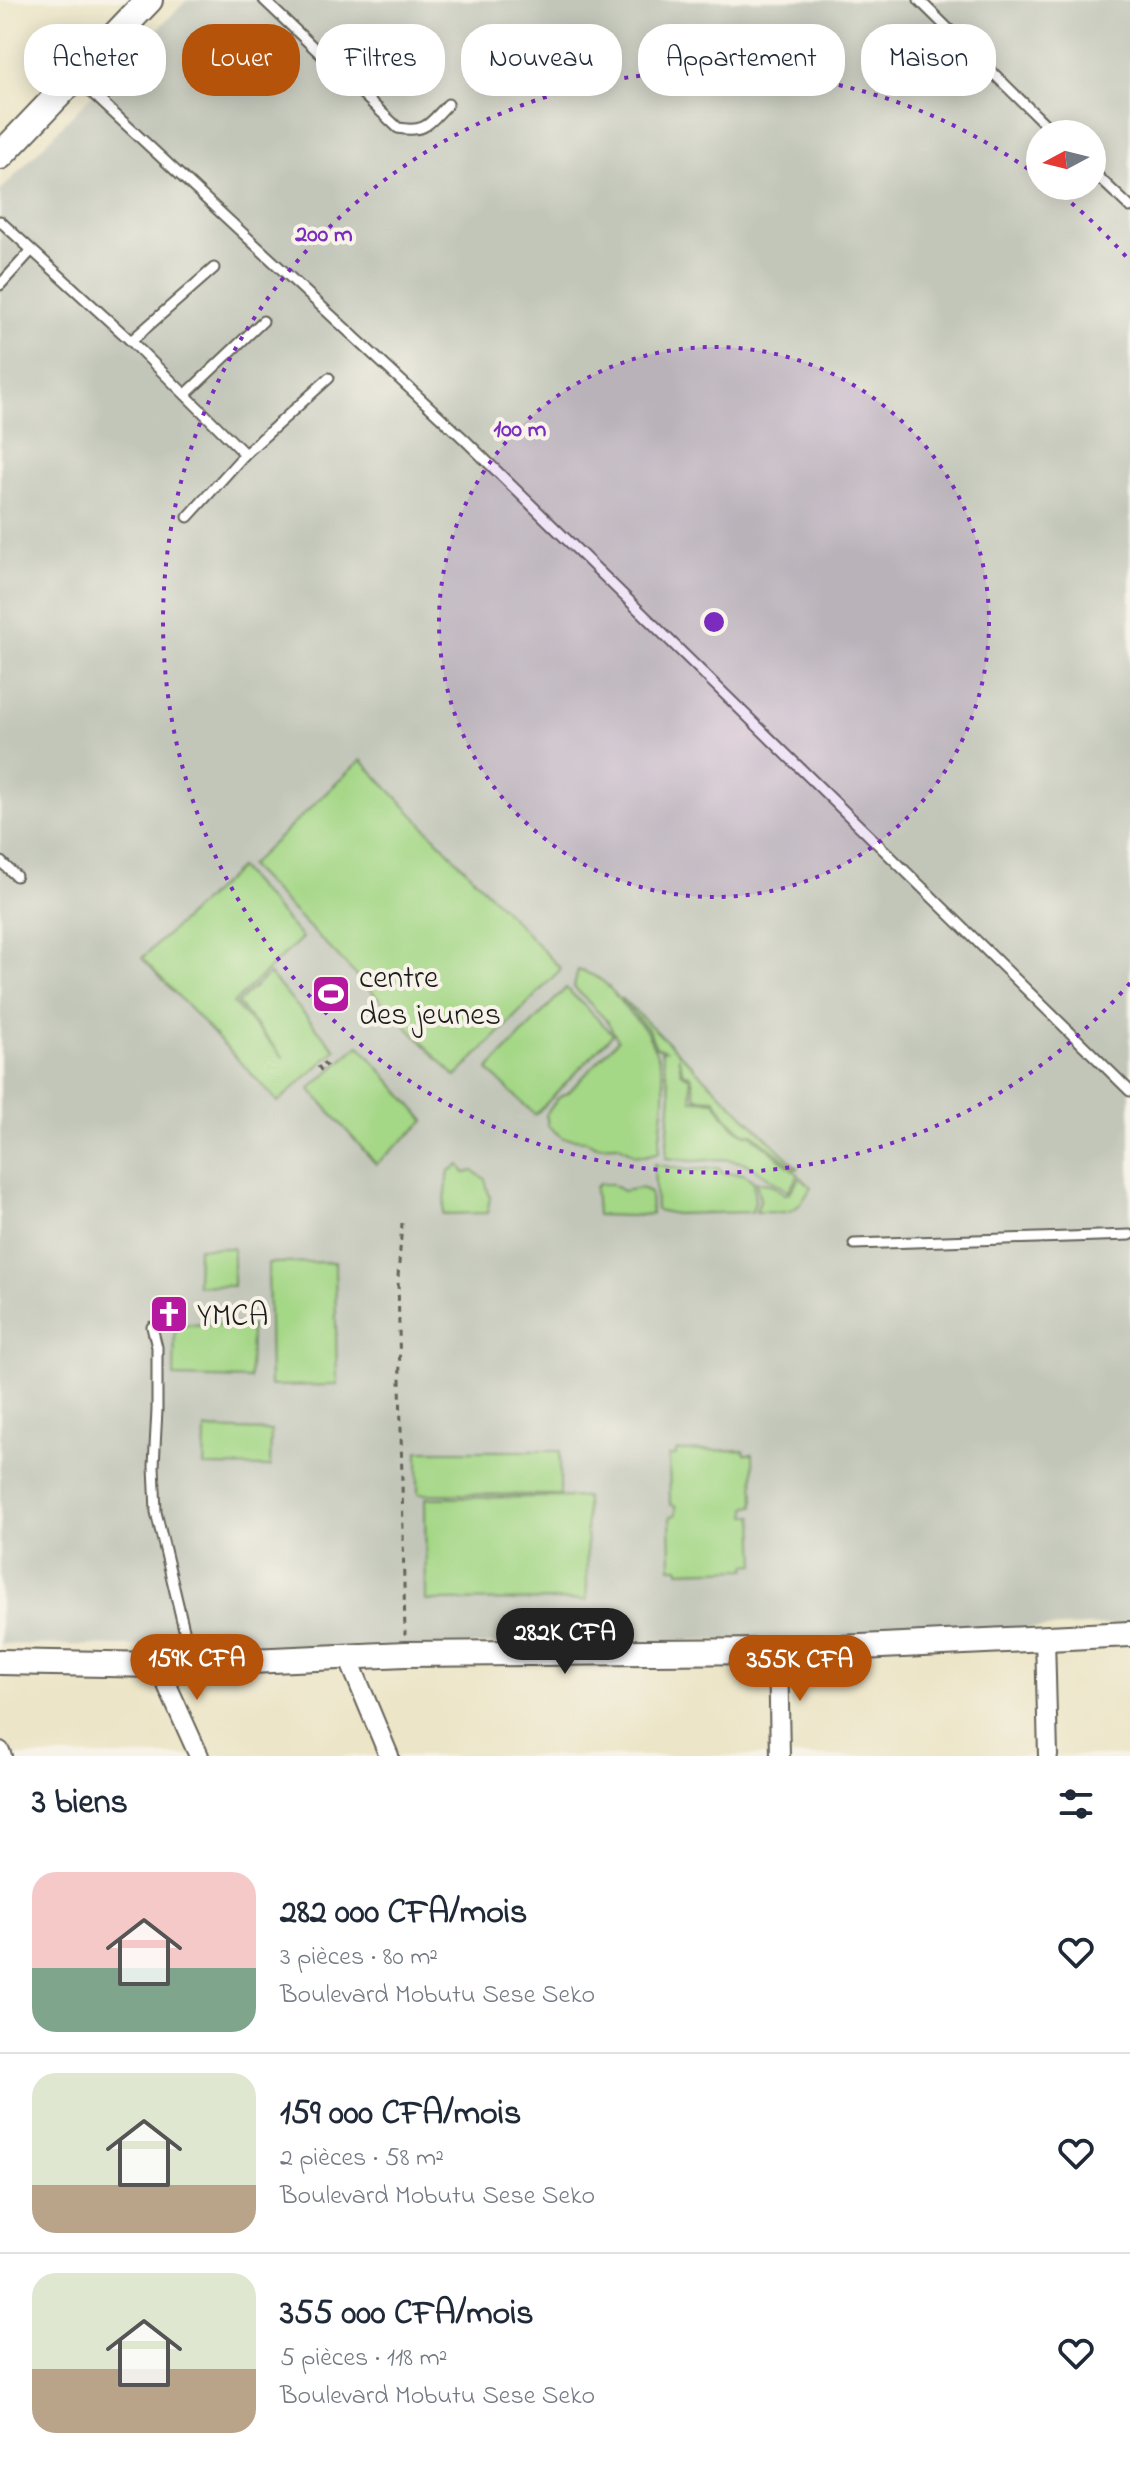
<!DOCTYPE html>
<html lang="fr">
<meta charset="utf-8">
<style>
:root{--surface:#fff;--page:#f6f6f7;--text:#1f2937;--muted:#747a83;--line:#e0e1e3;--accent:#b45309}
body{margin:0;font-family:"Indie Flower",sans-serif;background:var(--page);color:var(--text);height:100vh;display:flex;flex-direction:column;font-size:30px;white-space:nowrap}
*{box-sizing:border-box;margin:0}
p{font-size:26px;color:var(--muted)}
.icon{flex:none;width:44px;height:44px;fill:none;stroke:currentColor;stroke-width:2;stroke-linecap:round;stroke-linejoin:round}
.map{position:relative;height:1756px;overflow:hidden}
.side{display:flex;flex-direction:column;background:var(--surface);flex:1}
.side>*{flex:none}
.top-card{position:absolute;left:24px;top:24px;width:1082px;height:72px;display:flex;gap:16px}
.needle{width:52px;rotate:263deg}
.controls{position:absolute;left:1026px;top:120px;display:grid;gap:16px}
.controls a{display:grid;place-items:center;width:80px;height:80px;border-radius:50%;background:var(--surface);box-shadow:0 4px 20px #0003;font-size:40px}
.price{position:absolute;translate:-50% -68px;padding:0 18px;border-radius:28px;background:var(--accent);color:#fff;font-size:26px;line-height:52px;filter:drop-shadow(0 2px 4px #0008)}
.price::after{content:'';position:absolute;left:50%;top:48px;width:24px;height:18px;margin-left:-12px;background:inherit;clip-path:polygon(0 0,100% 0,50% 100%)}
.price.selected{background:#222;color:#fff}
ul{padding:0;list-style:none}
li{display:flex;align-items:center;gap:24px;height:200px;padding:0 32px}
li+li{border-top:2px solid var(--line)}
li span{display:grid;place-items:center;flex:none;width:224px;height:160px;border-radius:24px;color:#555}
li>.icon{margin-inline-start:auto}
span .icon{width:96px;height:96px;fill:#fffc;stroke-width:1}
li b{font-size:34px}
h2{display:flex;justify-content:space-between;align-items:center;height:96px;padding:0 32px;font-size:34px}
.pill{padding:0 28px;border-radius:32px;background:var(--surface);box-shadow:0 4px 20px #0003;font-size:28px;line-height:72px}
.pill.selected{background:var(--accent);color:#fff}
.map>svg:first-child{display:block}
.industrial{fill:#c2c6b9;fill-rule:evenodd}
.green{fill:#a4d786;stroke:#607a51;stroke-width:2}
.lines{fill:none;stroke-linecap:round;stroke-linejoin:round}
.service-casing{stroke:#656258;stroke-width:13}
.minor-casing{stroke:#656258;stroke-width:22}
.tertiary-casing{stroke:#656258;stroke-width:28}
.secondary-casing{stroke:#656258;stroke-width:30}
.path{stroke:#656258;stroke-width:3;stroke-dasharray:6 6;stroke-linecap:butt}
.service{stroke:#fff;stroke-width:9}
.minor{stroke:#fff;stroke-width:18}
.tertiary{stroke:#fff;stroke-width:24}
.secondary{stroke:#fff;stroke-width:26}
.ring{fill:none;stroke:#7b2cbf;stroke-width:4;stroke-dasharray:4 8}
.labels{text-anchor:middle;stroke-width:8;stroke-linejoin:round;paint-order:stroke}
.poi-label{font-size:32px;fill:#1c1c1c;stroke:#f7f3e8;text-anchor:start}
.centre{fill:#7b2cbf;stroke:#f7f3e8;stroke-width:4}
.ring-label{font-size:24px;text-anchor:middle;font-weight:bold;fill:#7b2cbf;stroke:#f7f3e8;stroke-width:8;stroke-linejoin:round;paint-order:stroke}
</style>
<div class="map">
<svg width="1130" height="1756" viewBox="0 0 1130 1756">
<rect width="100%" height="100%" fill="#f7f3e8"/>
<filter id="ink" filterUnits="userSpaceOnUse"><feTurbulence type="fractalNoise" baseFrequency=".0125" numOctaves="2"/><feDisplacementMap in="SourceGraphic" scale="16" xChannelSelector="R" yChannelSelector="G"/><feConvolveMatrix kernelMatrix="1 2 1 2 8 2 1 2 1" color-interpolation-filters="sRGB"/></filter>
<filter id="wash" filterUnits="userSpaceOnUse"><feTurbulence type="fractalNoise" baseFrequency=".006" numOctaves="4" result="noise"/><feDisplacementMap in="SourceGraphic" scale="32" xChannelSelector="R" yChannelSelector="G"/><feGaussianBlur stdDeviation="1.8" result="paint"/><feColorMatrix in="noise" values="0 0 0 0 0 0 0 0 0 0 0 0 0 0 0 0 0 1.4 0 .05"/><feComposite in="paint" operator="in"/></filter>
<g filter="url(#wash)">
<rect width="100%" height="100%" fill="#ece5c7"/>
<path class="industrial" d="M187,0H1130V1624L818,1638L286,1649L0,1644V191L108,78ZM1040,134H1092V186H1040Z"/>
<g class="green">
<path d="M361,760L561,969L456,1077L249,866Z"/>
<path d="M239,868L302,938L233,1003L284,1058L237,1003L269,974L336,1050L278,1102L142,958Z"/>
<path d="M578,970C606,978 608,986 625,1008C631,1016 640,1023 646,1031C649,1036 651,1042 654,1048C673,1086 660,1112 659,1152L645,1156L635,1155L618,1145L596,1146L584,1140L563,1138L548,1126L546,1114L558,1098L569,1092L618,1040L607,1021L574,987Z"/>
<path d="M566,988L613,1034L535,1115L488,1070Z"/>
<path d="M622,998L798,1168L796,1169L753,1134L744,1133L726,1116L715,1099L696,1098L691,1076L683,1072L678,1056L681,1072L690,1078L692,1100L715,1101C723,1115 734,1133 751,1135L799,1175L788,1191L746,1163L724,1159L693,1161L666,1158L671,1093L661,1051L665,1050L656,1047L648,1029L620,999Z"/>
<path d="M359,1045L425,1121L376,1164L310,1089Z"/>
<path d="M654,1164L687,1170L719,1168L722,1173L744,1174L753,1181L755,1201L752,1212L675,1214L656,1210Z"/>
<path d="M460,1165L465,1173L473,1171L485,1179L490,1198L487,1213L443,1214L449,1171Z"/>
<path d="M801,1177L811,1187C795,1218 788,1212 756,1212L760,1200L756,1182L771,1184L785,1194L789,1193Z"/>
<path d="M599,1184H611L623,1191L641,1188L650,1192L651,1214L631,1216L597,1215L595,1188Z"/>
<path d="M198,1248H233V1286L197,1285Z"/>
<path d="M335,1262L337,1385L270,1386L268,1263Z"/>
<path d="M175,1324L251,1326L250,1379L174,1377Z"/>
<path d="M205,1429L271,1431L270,1467L204,1466Z"/>
<path d="M744,1450L745,1454H753L754,1506L747,1507V1516H754L756,1564L747,1565V1569L679,1571V1567H671L670,1516L676,1515V1506L670,1505L669,1456H676V1451Z"/>
<path d="M418,1451H560V1495L418,1494Z"/>
<path d="M586,1497L587,1600L426,1601L425,1498Z"/>
</g>
</g>
<g filter="url(#ink)">
<g class="lines">
<defs>
<g id="service">
<path d="M264,0L398,128C427,133 429,123 448,104"/>
<path d="M919,0L1055,134"/>
<path d="M77,79L464,439L1130,1091"/>
<path d="M1092,171L1130,207"/>
<path d="M0,221L131,341L245,454"/>
<path d="M0,285L31,251"/>
<path d="M131,341L214,268"/>
<path d="M186,394L263,321"/>
<path d="M188,517L245,454L329,378"/>
<path d="M0,861L16,876"/>
<path d="M854,1244L1130,1235"/>
<path d="M152,1327L157,1347V1410L154,1466L156,1512L192,1663"/>
</g>
<g id="minor">
<path d="M1045,1637L1048,1756"/>
<path d="M778,1651L780,1756"/>
<path d="M347,1655L389,1756"/>
<path d="M158,1665L199,1756"/>
<path d="M0,1751L2,1756"/>
</g>
<path id="tertiary" d="M0,1662L158,1665L406,1654L778,1651L1130,1634"/>
<path id="secondary" d="M0,156L149,0"/>
</defs>
<use href="#service" class="service-casing"/>
<use href="#minor" class="minor-casing"/>
<use href="#tertiary" class="tertiary-casing"/>
<use href="#secondary" class="secondary-casing"/>
<g class="path">
<path d="M323,1062L330,1070"/>
<path d="M318,1066L325,1075"/>
<path d="M402,1223L398,1277L405,1635"/>
</g>
<use href="#service" class="service"/>
<use href="#minor" class="minor"/>
<use href="#tertiary" class="tertiary"/>
<use href="#secondary" class="secondary"/>
</g>
</g>
<circle cx="714" cy="622" r="275" fill="#7b2cbf" fill-opacity=".12"/>
<g class="ring">
<circle cx="714" cy="622" r="275"/>
<path d="M1130 983A551 551 0 1 1 1038 176M1053 188A551 551 0 0 1 1130 261"/>
</g>
<defs>
<symbol id="stadium-square" viewBox="-11 -11 22 22"><rect x="-9" y="-9" width="18" height="18" rx="4" fill="#b5179e" stroke="#f7f3e8"/><path d="M0-5a6.5 5 0 1 0 0 10a6.5 5 0 1 0 0-10ZM-3.5-1.8h7v3.6h-7Z" fill="#fff"/></symbol>
<symbol id="church-square" viewBox="-11 -11 22 22"><rect x="-9" y="-9" width="18" height="18" rx="4" fill="#b5179e" stroke="#f7f3e8"/><path d="M-1.2-6h2.4v3.5h3.3v2.4h-3.3V6h-2.4V-.1h-3.3v-2.4h3.3Z" fill="#fff"/></symbol>
</defs>
<g fill-rule="evenodd">
<use href="#stadium-square" x="309" y="972" width="44" height="44"/>
<use href="#church-square" x="147" y="1292" width="44" height="44"/>
</g>
<g class="labels">
<g class="poi-label">
<text x="359" y="987">centre<tspan x="359" dy="37">des jeunes</tspan></text>
<text x="197" y="1325">YMCA</text>
</g>
</g>
<circle cx="714" cy="622" r="12" class="centre"/>
<g class="ring-label">
<text x="324" y="241">200 m</text>
<text x="520" y="436">100 m</text>
</g>
</svg>
<div class="controls">
<a><svg class="needle" viewBox="-14 -14 28 28"><path d="M0-13l5 13h-10z" fill="#e53935"/><path d="M0 13l5-13h-10z" fill="#747a83"/></svg></a>
</div>
<b class="price selected" style="left:565px;top:1676px">282K CFA</b>
<b class="price" style="left:197px;top:1702px">159K CFA</b>
<b class="price" style="left:800px;top:1703px">355K CFA</b>
<div class="top-card">
<a class="pill">Acheter</a>
<a class="pill selected">Louer</a>
<a class="pill">Filtres</a>
<a class="pill">Nouveau</a>
<a class="pill">Appartement</a>
<a class="pill">Maison</a>
</div>
</div>
<section class="side">
<h2>3 biens<svg class="icon" aria-label="filters" viewBox="0 0 24 24"><path d="M4 7h16M4 17h16"/><circle cx="9" cy="7" r="2"/><circle cx="15" cy="17" r="2"/></svg></h2>
<ul>
<li><span style="background:linear-gradient(#f6c9c9 60%,#7fa58c 0)"><svg class="icon" aria-label="home" viewBox="0 0 24 24"><path d="M3 11l9-7 9 7M6 9v11h12V9"/></svg></span><div><b>282 000 CFA/mois</b><p>3 pièces · 80 m²</p><p>Boulevard Mobutu Sese Seko</p></div><svg class="icon" aria-label="heart" viewBox="0 0 24 24"><path d="M12 20l-8-8c-3-5 5-10 8-4 3-6 11-1 8 4z"/></svg></li>
<li><span style="background:linear-gradient(#dfe7d0 70%,#b9a48a 0)"><svg class="icon" aria-label="home" viewBox="0 0 24 24"><path d="M3 11l9-7 9 7M6 9v11h12V9"/></svg></span><div><b>159 000 CFA/mois</b><p>2 pièces · 58 m²</p><p>Boulevard Mobutu Sese Seko</p></div><svg class="icon" aria-label="heart" viewBox="0 0 24 24"><path d="M12 20l-8-8c-3-5 5-10 8-4 3-6 11-1 8 4z"/></svg></li>
<li><span style="background:linear-gradient(#dfe7d0 60%,#b9a48a 0)"><svg class="icon" aria-label="home" viewBox="0 0 24 24"><path d="M3 11l9-7 9 7M6 9v11h12V9"/></svg></span><div><b>355 000 CFA/mois</b><p>5 pièces · 118 m²</p><p>Boulevard Mobutu Sese Seko</p></div><svg class="icon" aria-label="heart" viewBox="0 0 24 24"><path d="M12 20l-8-8c-3-5 5-10 8-4 3-6 11-1 8 4z"/></svg></li>
</ul>
</section>
